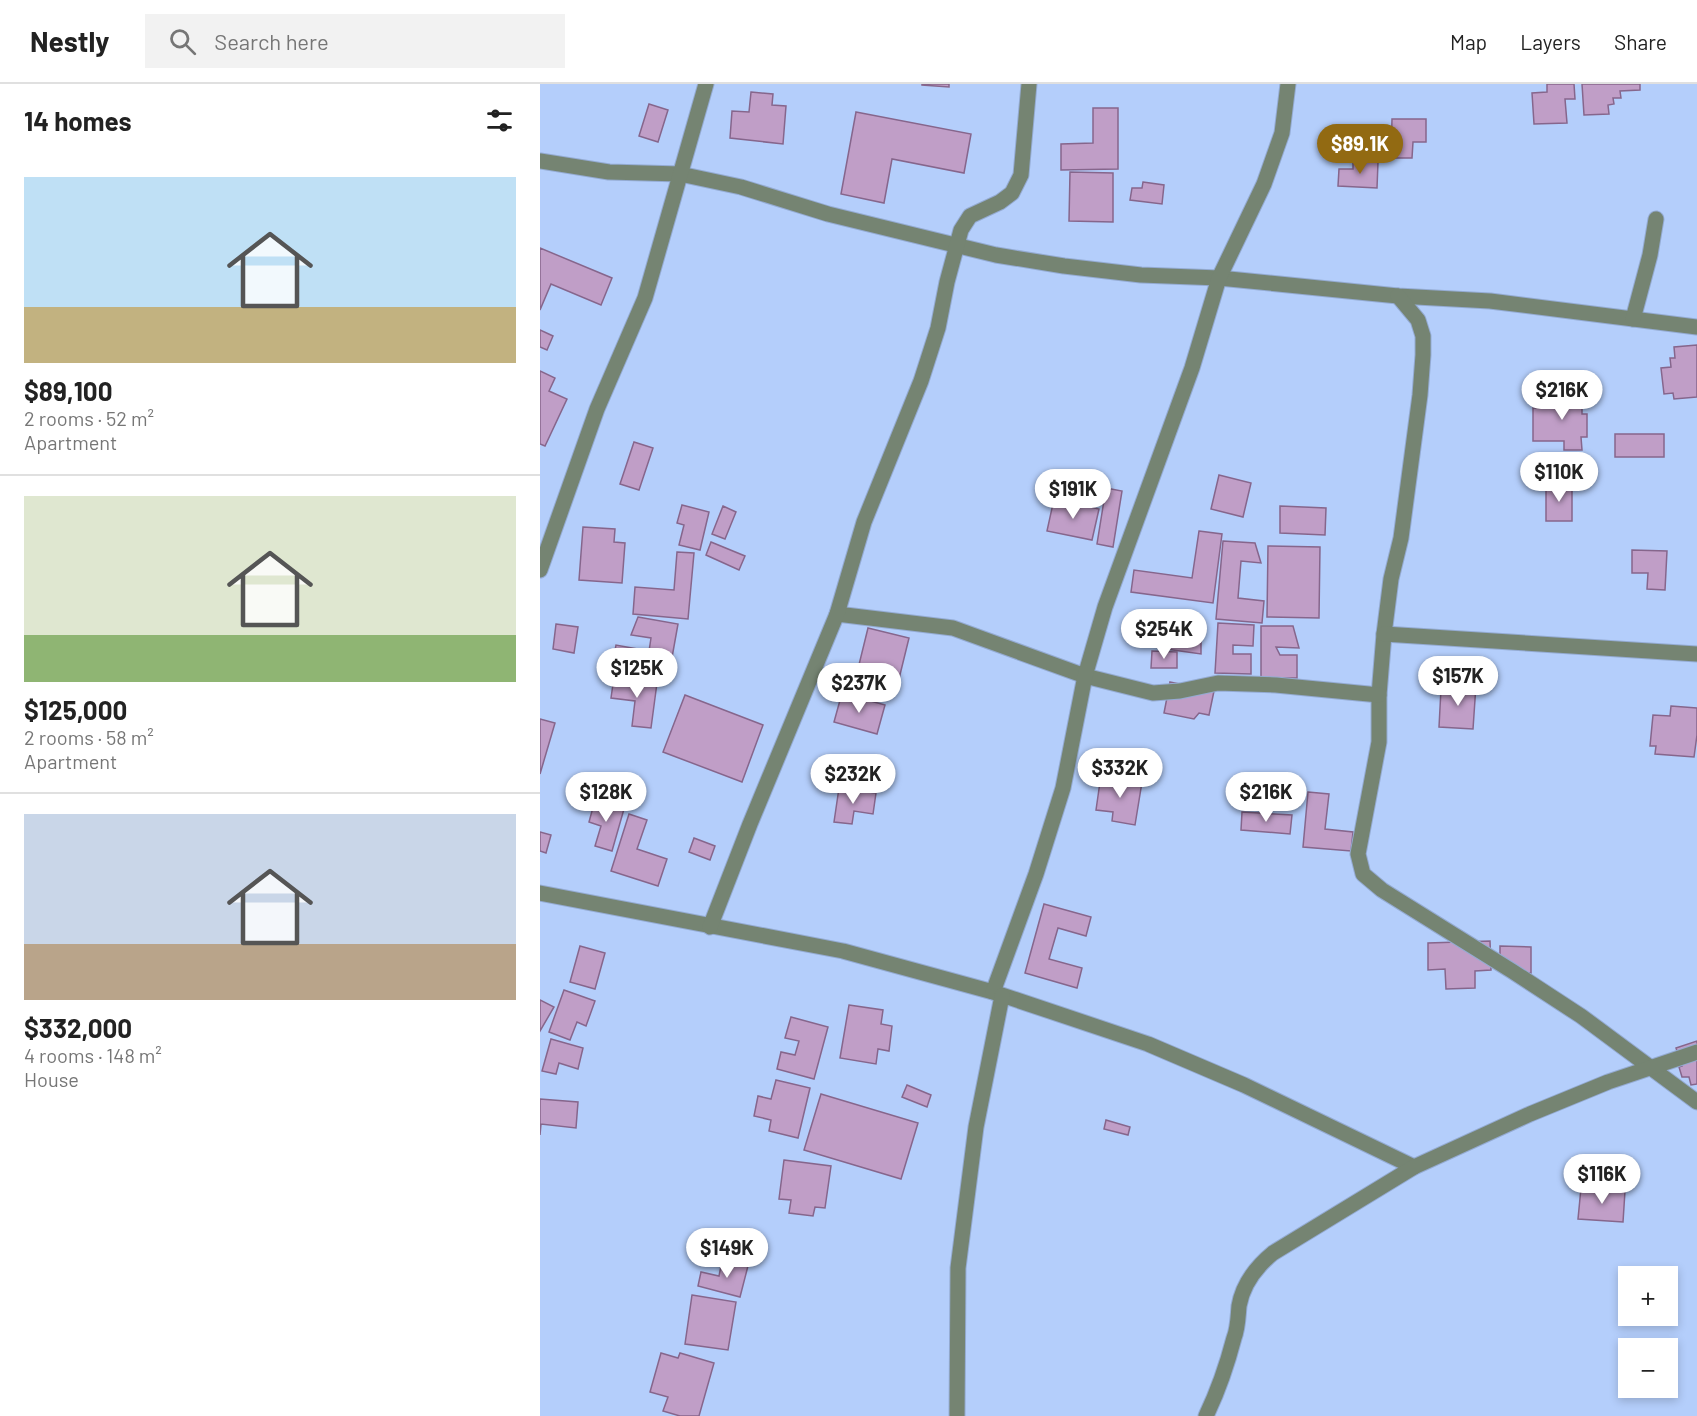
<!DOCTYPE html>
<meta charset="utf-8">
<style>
:root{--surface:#fff;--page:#f2f2f2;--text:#222;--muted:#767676;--line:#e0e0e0;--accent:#926a12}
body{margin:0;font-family:Barlow,sans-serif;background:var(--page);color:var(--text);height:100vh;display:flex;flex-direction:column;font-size:22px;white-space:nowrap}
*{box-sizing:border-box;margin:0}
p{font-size:20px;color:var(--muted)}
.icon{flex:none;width:33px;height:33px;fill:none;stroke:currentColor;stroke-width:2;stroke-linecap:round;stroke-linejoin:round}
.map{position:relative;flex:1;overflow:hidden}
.panel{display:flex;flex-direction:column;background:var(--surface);width:540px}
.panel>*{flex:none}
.tools{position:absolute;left:1078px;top:1182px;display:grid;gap:12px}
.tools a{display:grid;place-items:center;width:60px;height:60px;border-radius:0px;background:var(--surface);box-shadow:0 3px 9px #0003;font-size:30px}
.price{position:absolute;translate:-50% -51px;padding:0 14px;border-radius:21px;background:#fff;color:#222;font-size:20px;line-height:39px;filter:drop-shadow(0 2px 3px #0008)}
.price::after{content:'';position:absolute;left:50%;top:36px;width:18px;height:14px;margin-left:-9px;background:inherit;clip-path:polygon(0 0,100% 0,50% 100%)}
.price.active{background:var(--accent);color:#fff}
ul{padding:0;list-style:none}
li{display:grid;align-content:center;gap:12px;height:318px;padding:0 24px}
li+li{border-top:2px solid var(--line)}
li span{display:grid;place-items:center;height:186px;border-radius:0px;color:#555}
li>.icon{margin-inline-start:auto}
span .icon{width:108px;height:108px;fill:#fffc;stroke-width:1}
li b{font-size:26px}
h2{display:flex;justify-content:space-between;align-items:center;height:72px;padding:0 24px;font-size:26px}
header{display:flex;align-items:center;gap:36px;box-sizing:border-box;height:84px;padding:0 30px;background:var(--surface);border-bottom:2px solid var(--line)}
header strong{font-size:28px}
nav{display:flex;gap:33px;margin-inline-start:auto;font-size:21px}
.search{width:420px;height:54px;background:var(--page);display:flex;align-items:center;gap:15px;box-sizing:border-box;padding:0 21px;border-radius:0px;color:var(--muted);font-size:22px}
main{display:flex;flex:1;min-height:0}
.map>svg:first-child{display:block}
.building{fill:#c09ec7;stroke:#86668c;stroke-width:1.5}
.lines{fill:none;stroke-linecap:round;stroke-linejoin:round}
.minor-casing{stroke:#94abd2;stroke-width:17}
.minor{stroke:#758472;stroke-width:15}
</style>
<header>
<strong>Nestly</strong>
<div class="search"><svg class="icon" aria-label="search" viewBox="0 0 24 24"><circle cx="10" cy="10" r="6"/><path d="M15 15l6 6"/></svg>Search here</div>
<nav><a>Map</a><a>Layers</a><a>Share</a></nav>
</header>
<main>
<section class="panel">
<h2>14 homes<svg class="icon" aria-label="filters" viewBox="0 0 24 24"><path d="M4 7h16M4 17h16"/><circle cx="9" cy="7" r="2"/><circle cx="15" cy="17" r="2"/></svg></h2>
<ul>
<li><span style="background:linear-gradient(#bfe0f5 70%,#c2b280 0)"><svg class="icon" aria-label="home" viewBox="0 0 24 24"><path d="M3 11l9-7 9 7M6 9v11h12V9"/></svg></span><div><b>$89,100</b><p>2 rooms · 52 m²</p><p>Apartment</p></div></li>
<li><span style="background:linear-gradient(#dfe7d0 75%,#8fb573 0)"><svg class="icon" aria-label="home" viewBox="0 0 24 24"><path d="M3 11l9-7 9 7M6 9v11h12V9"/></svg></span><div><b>$125,000</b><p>2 rooms · 58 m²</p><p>Apartment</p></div></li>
<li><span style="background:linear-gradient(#c9d6e8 70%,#b9a48a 0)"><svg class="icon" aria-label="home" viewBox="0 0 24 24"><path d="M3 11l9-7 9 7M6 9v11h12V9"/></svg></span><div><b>$332,000</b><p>4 rooms · 148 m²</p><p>House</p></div></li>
</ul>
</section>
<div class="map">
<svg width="1157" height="1332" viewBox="0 0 1157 1332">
<rect width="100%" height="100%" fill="#b4cefb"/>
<g class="building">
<path d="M382,0H409V3L382,1Z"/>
<path d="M1007,0H1034L1035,15H1025L1027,39L994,40L992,9L1007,8Z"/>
<path d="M1042,0H1100V6L1080,7L1081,14H1073L1074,20L1068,21L1069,30L1044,31Z"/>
<path d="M211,8L233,10L232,21L246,22L243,60L190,54L192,27L209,28Z"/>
<path d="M109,20L128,26L118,58L99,52Z"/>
<path d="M553,24H578V85L521,86V60L553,59Z"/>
<path d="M316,28L431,50L424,89L352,75L344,119L301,110Z"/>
<path d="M852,35H886V58H873L872,74H851Z"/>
<path d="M813,77L838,78L837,104L798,102L799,85H813Z"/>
<path d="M530,88L573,89V138L529,137Z"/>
<path d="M603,98L624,101L622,120L590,116L592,104H602Z"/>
<path d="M0,164L72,194L61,221L11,200L0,226Z"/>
<path d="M0,246L13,252L7,266L0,263Z"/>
<path d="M1157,261V313L1134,315L1133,309L1124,310L1121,284L1131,283L1130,274H1135L1134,263Z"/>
<path d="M0,287L15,294L9,307L27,315L5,362L0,360Z"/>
<path d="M1010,308H1042V330H1047V353H1041L1042,366H1024V357H993V324H1010Z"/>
<rect x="1075" y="350" width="49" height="23"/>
<path d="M94,358L113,364L99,406L80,400Z"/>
<path d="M679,391L711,399L703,433L671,425Z"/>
<rect x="1006" y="402" width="26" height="35"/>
<path d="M566,404L582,407L573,463L557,460Z"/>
<path d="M514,415L559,425L552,456L507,447Z"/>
<path d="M142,421L169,428L160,466L139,461L144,441L137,439Z"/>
<path d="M183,422L196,428L185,455L172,450Z"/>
<path d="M740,422L786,424L785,451L740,449Z"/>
<path d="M43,443L75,445L74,458L85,459L82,499L39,496Z"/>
<path d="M659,447L682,450L673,519L591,508L594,486L652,494Z"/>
<path d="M683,457L715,459L721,479L701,477L698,514L724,517L722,539L676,535Z"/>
<path d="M171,458L205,472L199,486L166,471Z"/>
<path d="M728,462L780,463L779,534L727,533Z"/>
<path d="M1092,466L1127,467L1125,506L1107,505L1108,489H1092Z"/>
<path d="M137,468L154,469L148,535L93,530L95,503L134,506Z"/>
<path d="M98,533L138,540L128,596L71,587L76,561L109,567L111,554L91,551Z"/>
<path d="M678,539L714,541L713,562L693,561V570H711V590L675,589Z"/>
<path d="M16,540L38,543L34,569L13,565Z"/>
<path d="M721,542H753L759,564L736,563L740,571H757V594H721Z"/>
<path d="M328,544L369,554L355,611L314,601Z"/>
<path d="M619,546L661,551V570L619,564Z"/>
<path d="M612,567L637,568V584H611Z"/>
<path d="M74,593L117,599L111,644L92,642L95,617L71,614Z"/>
<path d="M630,598L674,607L669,631L659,629L654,635L624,629Z"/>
<path d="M917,600L936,601L933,645L899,643L901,605L917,606Z"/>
<path d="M302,609L345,621L337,650L294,638Z"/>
<path d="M145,611L223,641L202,698L123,668Z"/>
<path d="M1131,622L1157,624V651L1154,673L1115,670L1116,662H1110L1113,631L1130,632Z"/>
<path d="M0,635L15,639L0,690Z"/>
<path d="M561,691L602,698L595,741L572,737L573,728L556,726Z"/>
<path d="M299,704L336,709L333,730L314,727L312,740L294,738Z"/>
<path d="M768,708L789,710L785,745L813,748L811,767L763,763Z"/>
<path d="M55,716L84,725L72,767L55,762L61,742L49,738Z"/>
<path d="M702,728L752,731L750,750L701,746Z"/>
<path d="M89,730L107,736L97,765L127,775L118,802L71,787Z"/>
<path d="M0,748L11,751L6,769L0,767Z"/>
<path d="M154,754L175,762L170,776L149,768Z"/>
<path d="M504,820L551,833L546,852L518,844L509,875L542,884L537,904L485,889Z"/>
<path d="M950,857L951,886L935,887V904L906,905L905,885L888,886V859Z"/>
<path d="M40,862L65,869L55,905L30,898Z"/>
<path d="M960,862L991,863V889L960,888Z"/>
<path d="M24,906L55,917L46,942L37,938L30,956L9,948Z"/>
<path d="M0,916L14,923L0,947Z"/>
<path d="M309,921L343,926L341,940L352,942L349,967L338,965L336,980L300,974Z"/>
<path d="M251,933L288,943L274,995L237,985L241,968L255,971L259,957L245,954Z"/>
<path d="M11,955L43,964L38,985L19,979L16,990L2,987Z"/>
<path d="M1157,957V1000L1151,1001L1149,993H1142L1139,983L1142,982L1136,964Z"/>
<path d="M236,996L270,1004L258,1054L229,1047L231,1036L214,1032L218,1012L231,1015Z"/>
<path d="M367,1001L391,1011L387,1023L362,1013Z"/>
<path d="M281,1010L378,1039L361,1095L264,1066Z"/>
<path d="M0,1015L38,1018L36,1044L1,1040L0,1051Z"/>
<path d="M566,1036L590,1043L588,1051L564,1045Z"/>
<path d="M244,1076L291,1082L285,1124L275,1123L273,1132L249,1129L251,1116L239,1115Z"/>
<path d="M1041,1104L1085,1107L1083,1138L1038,1135Z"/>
<path d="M192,1174L209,1178L200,1213L158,1202L161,1188L179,1192L181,1182L190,1184Z"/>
<path d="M152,1211L196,1218L188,1266L145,1260Z"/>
<path d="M121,1269L138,1274L140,1269L174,1279L159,1332H140L123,1327L128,1313L110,1308Z"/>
</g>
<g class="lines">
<defs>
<g id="minor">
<path d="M0,77L69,88L140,90L201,103L288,130L456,171L524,182L601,191L679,194L858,212L950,217L1157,243"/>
<path d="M858,212L878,236L883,252V271L880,311L861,454L851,495L844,550L839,611V658L818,770L823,790L842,806L972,887L1041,932L1157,1018"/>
<path d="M1093,235L1110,171L1116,135"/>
<path d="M0,486L57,325L105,214L166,0"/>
<path d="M297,530L413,544L545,592L613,609L640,607L678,599L736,601L839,611"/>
<path d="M844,550L1157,570"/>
<path d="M0,809L303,867L453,908L608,960L704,1001L874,1083"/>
<path d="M170,843L210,740L297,530L324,438L381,297L398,244L407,198L421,146L430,132L460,118L472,109L481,91L489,0"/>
<path d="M453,908L496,790L523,704L545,592L565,523L652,284L679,194L724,100L742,49L748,0"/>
<path d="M417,1332L418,1184L436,1043L462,912"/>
<path d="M666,1332C678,1307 687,1281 694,1254C698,1244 698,1233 699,1222C703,1199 716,1183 733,1169L874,1083L990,1030L1068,998L1157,968"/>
</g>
</defs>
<use href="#minor" class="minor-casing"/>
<use href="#minor" class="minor"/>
</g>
</svg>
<div class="tools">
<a>+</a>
<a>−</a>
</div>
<b class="price active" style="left:820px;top:91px">$89.1K</b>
<b class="price" style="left:1022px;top:337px">$216K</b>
<b class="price" style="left:1019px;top:419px">$110K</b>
<b class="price" style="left:533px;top:436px">$191K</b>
<b class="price" style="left:624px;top:576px">$254K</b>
<b class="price" style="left:97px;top:615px">$125K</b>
<b class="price" style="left:918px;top:623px">$157K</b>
<b class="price" style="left:319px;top:630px">$237K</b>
<b class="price" style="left:580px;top:715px">$332K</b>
<b class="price" style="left:313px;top:721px">$232K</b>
<b class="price" style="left:66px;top:739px">$128K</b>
<b class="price" style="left:726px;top:739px">$216K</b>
<b class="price" style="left:1062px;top:1121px">$116K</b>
<b class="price" style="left:187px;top:1195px">$149K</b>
</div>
</main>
